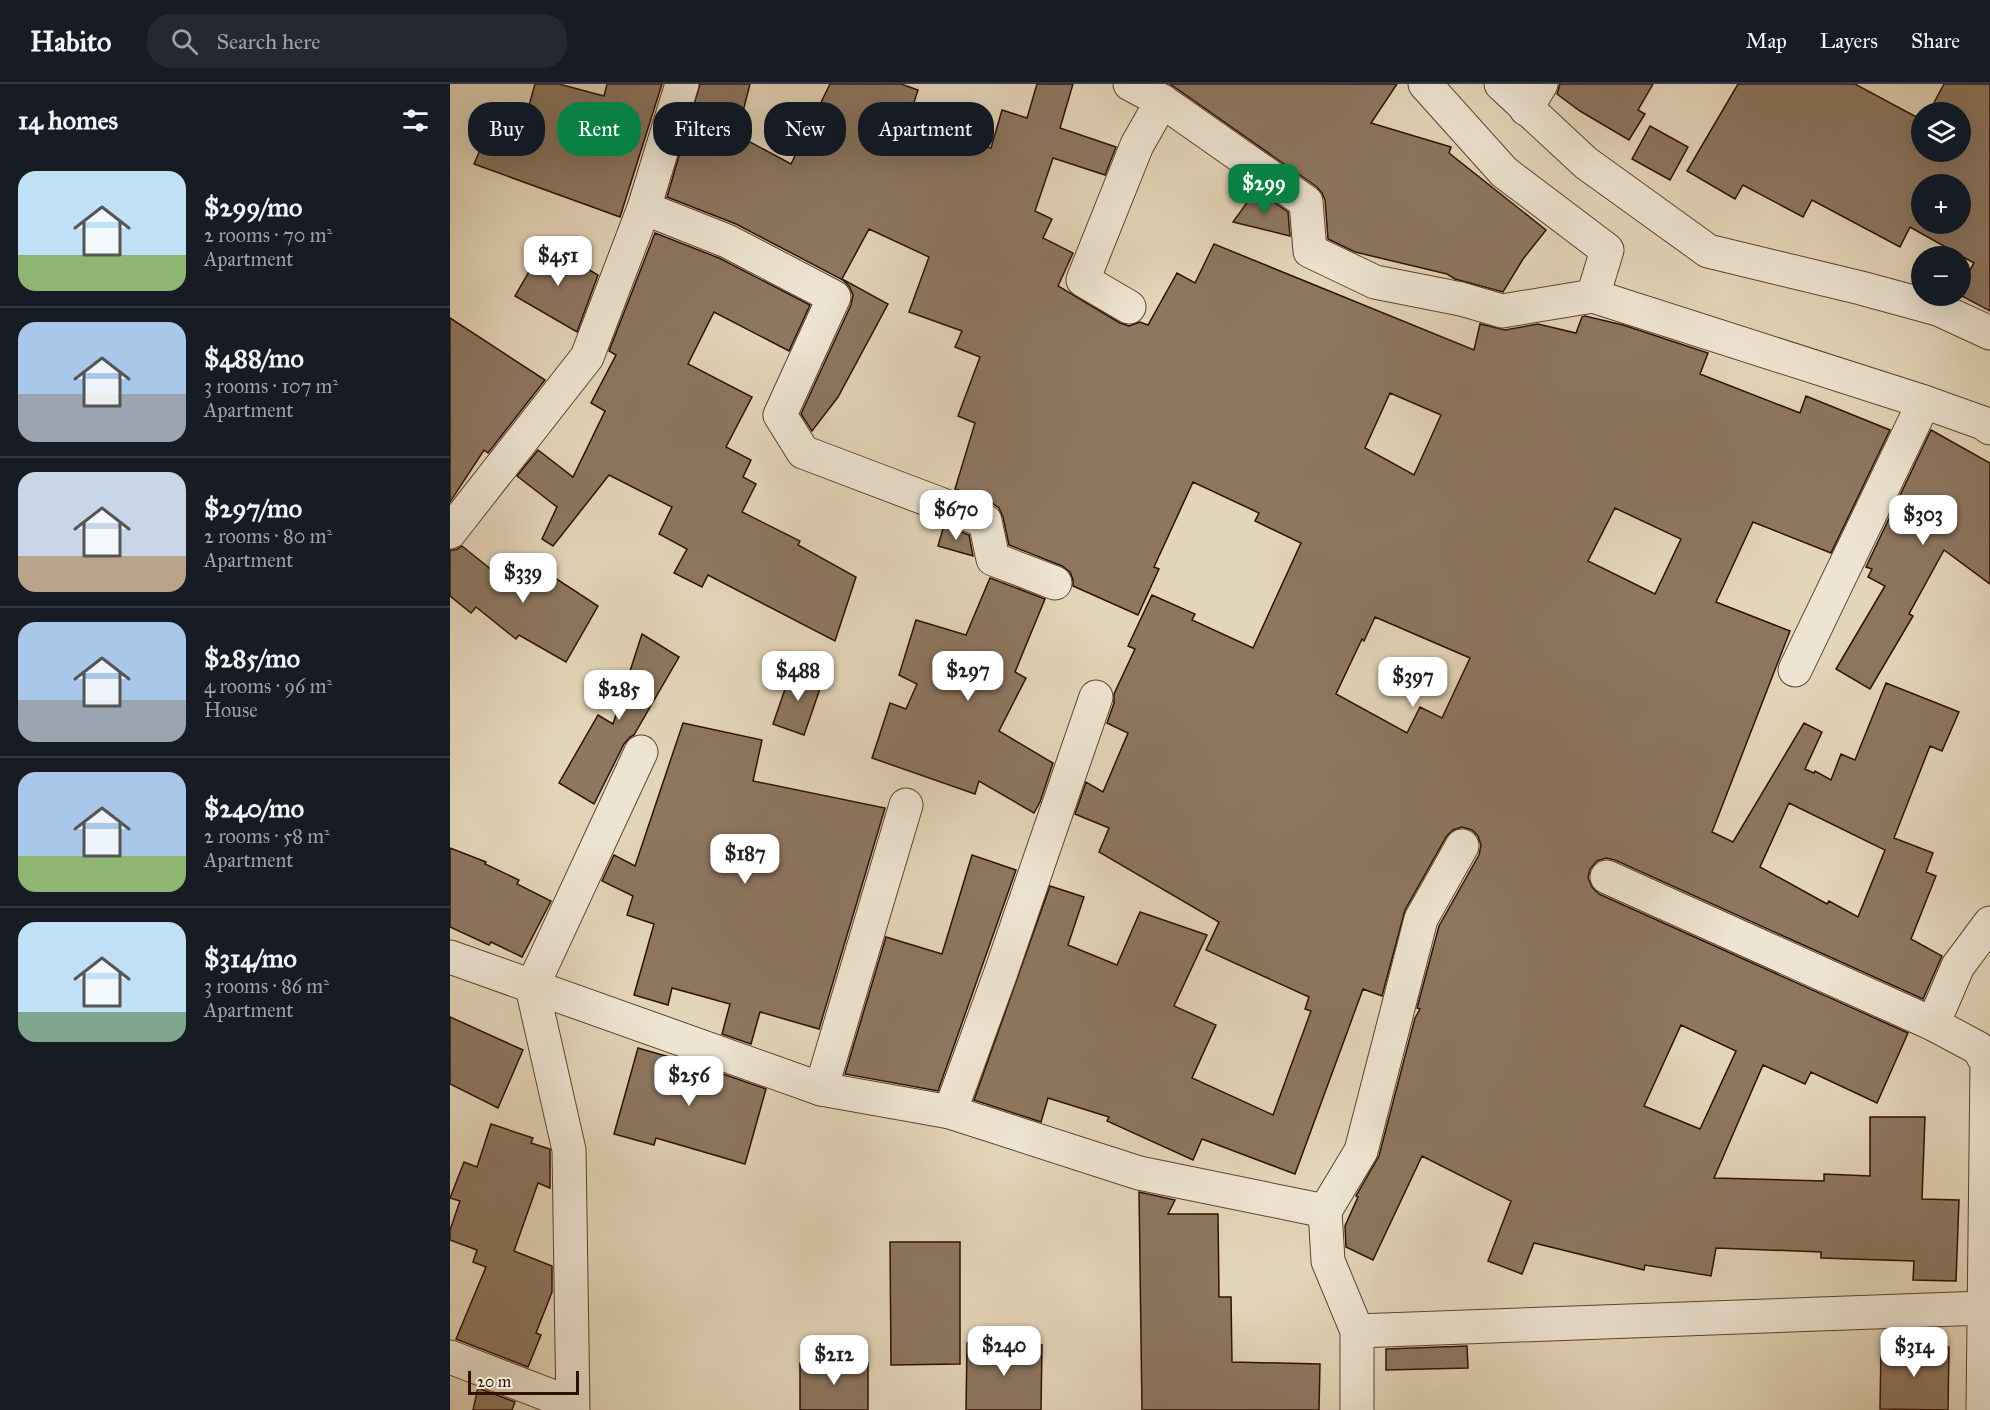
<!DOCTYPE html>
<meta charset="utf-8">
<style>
:root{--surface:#171b24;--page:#242831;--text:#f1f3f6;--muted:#9ea1a6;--line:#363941;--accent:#0b8043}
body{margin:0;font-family:"IM FELL Great Primer",serif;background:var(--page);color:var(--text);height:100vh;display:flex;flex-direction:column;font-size:22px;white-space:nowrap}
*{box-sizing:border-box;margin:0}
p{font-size:20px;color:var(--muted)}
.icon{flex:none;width:33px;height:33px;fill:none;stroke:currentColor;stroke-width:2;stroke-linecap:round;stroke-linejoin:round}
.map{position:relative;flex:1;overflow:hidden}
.side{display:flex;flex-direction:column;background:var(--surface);width:450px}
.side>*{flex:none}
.banner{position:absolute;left:18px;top:18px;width:570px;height:54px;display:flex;gap:12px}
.buttons{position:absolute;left:1461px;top:18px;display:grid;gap:12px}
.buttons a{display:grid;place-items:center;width:60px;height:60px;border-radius:50%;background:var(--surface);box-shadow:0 6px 24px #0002;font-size:30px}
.scale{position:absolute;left:18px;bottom:15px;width:111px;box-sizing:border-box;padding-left:6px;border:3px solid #301100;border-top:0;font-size:16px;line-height:21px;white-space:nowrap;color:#301100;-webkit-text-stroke:4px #ede4d1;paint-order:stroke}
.price{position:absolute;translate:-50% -51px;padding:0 14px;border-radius:12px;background:#fff;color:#222;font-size:20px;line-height:39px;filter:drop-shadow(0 2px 3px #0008)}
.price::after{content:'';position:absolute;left:50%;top:36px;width:18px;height:14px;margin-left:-9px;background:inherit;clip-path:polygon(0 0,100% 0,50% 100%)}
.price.selected{background:var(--accent);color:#fff}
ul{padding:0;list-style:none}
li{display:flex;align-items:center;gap:18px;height:150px;padding:0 18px}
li+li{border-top:2px solid var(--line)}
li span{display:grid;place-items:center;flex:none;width:168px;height:120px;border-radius:18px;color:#555}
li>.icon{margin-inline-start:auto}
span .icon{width:72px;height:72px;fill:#fffc;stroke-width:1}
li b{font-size:26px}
h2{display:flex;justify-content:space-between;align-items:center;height:72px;padding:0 18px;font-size:26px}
.chip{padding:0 21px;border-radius:24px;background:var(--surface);box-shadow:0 6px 24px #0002;font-size:21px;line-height:54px}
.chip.selected{background:var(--accent);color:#fff}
header{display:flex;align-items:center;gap:36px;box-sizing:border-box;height:84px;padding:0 30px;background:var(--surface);border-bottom:2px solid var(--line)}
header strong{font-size:28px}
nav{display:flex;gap:33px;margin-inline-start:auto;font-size:21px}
.search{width:420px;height:54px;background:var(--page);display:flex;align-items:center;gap:15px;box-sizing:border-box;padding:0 21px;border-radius:24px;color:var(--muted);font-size:22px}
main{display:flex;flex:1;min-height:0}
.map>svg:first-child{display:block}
.building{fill:#8d7760;stroke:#301100;stroke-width:1.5;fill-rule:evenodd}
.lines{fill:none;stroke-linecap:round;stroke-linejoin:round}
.minor-casing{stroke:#5d422e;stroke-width:35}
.tertiary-casing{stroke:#5d422e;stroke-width:35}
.minor{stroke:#ede4d1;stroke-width:33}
.tertiary{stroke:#ede4d1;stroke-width:33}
</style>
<header>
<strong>Habito</strong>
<div class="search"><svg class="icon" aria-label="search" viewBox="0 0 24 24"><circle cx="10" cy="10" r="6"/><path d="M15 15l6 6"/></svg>Search here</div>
<nav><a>Map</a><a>Layers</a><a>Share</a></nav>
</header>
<main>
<section class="side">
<h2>14 homes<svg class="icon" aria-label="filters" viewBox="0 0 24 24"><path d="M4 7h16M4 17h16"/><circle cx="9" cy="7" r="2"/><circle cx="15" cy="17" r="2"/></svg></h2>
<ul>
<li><span style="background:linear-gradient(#bfe0f5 70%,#8fb573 0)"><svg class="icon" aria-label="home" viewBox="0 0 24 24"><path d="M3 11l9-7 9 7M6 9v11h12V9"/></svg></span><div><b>$299/mo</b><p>2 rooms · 70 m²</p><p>Apartment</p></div></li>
<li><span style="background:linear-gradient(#a9c7e8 60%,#9aa5b1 0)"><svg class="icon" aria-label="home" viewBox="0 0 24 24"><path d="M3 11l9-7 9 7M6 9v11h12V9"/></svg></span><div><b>$488/mo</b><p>3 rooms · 107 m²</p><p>Apartment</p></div></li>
<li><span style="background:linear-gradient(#c9d6e8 70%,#b9a48a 0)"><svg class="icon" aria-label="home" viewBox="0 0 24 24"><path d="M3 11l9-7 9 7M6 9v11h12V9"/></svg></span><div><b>$297/mo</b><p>2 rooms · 80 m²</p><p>Apartment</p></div></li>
<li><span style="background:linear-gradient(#a9c7e8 65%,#9aa5b1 0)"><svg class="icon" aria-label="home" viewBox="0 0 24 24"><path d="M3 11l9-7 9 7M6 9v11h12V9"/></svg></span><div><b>$285/mo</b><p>4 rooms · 96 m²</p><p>House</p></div></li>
<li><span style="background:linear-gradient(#a9c7e8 70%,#8fb573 0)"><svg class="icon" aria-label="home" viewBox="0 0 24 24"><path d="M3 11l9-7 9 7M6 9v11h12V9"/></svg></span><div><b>$240/mo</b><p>2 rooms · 58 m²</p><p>Apartment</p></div></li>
<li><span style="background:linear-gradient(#bfe0f5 75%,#7fa58c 0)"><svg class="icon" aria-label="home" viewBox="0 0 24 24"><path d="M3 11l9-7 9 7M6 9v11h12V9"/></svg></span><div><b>$314/mo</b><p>3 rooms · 86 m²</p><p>Apartment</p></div></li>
</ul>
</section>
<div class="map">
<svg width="1540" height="1326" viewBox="0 0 1540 1326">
<rect width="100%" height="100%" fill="#e3d5b8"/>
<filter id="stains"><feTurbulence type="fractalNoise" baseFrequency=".00333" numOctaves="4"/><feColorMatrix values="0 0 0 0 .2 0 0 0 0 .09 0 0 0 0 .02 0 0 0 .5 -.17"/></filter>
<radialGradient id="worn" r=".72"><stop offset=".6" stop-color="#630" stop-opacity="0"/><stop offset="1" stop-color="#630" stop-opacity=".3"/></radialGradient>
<g class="building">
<path d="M85,0H109L154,12L157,0H212L170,133L24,80L47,27L74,39Z"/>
<path d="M250,0H300L287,51L341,80L380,0H451L468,6L456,43L532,67L533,62L541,64L552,26L577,34L587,0H623L610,44L666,63L655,91L603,74L585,127L602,135L593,154L623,169L608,202L670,239L679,242L690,238L698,241L727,189L745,199L764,160L1024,266L1030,240L1055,246L1088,240L1126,249L1132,233L1135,232L1173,241L1258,269L1250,290L1350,329L1356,312L1440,346L1381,469L1303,438L1266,518L1340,547L1262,748L1283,758L1354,639L1372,648L1355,685L1364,689L1365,687L1381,696L1391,670L1405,676L1436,599L1509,628L1492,667L1480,662L1444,754L1483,769L1476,788L1486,792L1461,855L1492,872L1473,915L1165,776L1156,774L1147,777L1140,785L1138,794L1142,803L1149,810L1458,949L1427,1019L1361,988L1355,1000L1313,981L1264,1094L1374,1097V1090L1420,1092V1033H1475L1472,1115L1509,1116L1506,1197L1463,1196L1464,1177L1371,1174V1168L1266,1164L1261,1192L1195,1181L1194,1186L1084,1159L1072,1190L1038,1177L1061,1117L972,1072L923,1176L896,1163L895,1142L908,1113L906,1112L929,1072L965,934L970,925L967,924L989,842L1029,771L1031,761L1028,752L1022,746L1012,743L1003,746L996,753L955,826L932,912L913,905L845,1090L752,1055L743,1076L657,1037L659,1033L598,1014L591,1038L524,1016L600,802L634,813L618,861L667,881L690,828L757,851L724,922L766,941L742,994L823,1031L861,927L855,925L859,913L756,866L769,838L649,768L659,744L625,730L636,698L653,708L678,649L657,639L664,619V610L685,565L678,562L702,511L745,530L742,536L803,564L851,459L805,437L809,429L743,398L704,483L709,485L688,531L623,502V496L620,488L612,482L559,461L553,433L549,424L542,419L505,405L525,339L508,332L530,273L505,263L512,247L459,228L479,173L419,145L392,195L438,220L388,313L362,347L351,330L401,221L403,211L399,202L393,196L286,140L217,113ZM940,309L991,331L964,391L915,364ZM1165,424L1231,455L1205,510L1138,477ZM925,533L1020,574L992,634L970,623L957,649L886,610L912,555L914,557ZM1339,719L1435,766L1408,833L1379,817L1377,820L1310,783ZM1231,941L1286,967L1250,1045L1194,1022Z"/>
<path d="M720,0H947L921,39L1001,63L999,69L1096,146L1073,175L1053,208L1005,195L997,190L905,168L878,155L875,116L872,109L867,103Z"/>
<path d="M1110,0H1203L1188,26L1195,30L1179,56L1130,27L1107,10Z"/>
<path d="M1288,0H1405L1472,36V68H1510V28H1479L1494,0H1540V227L1510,211V203L1524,179L1460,143L1450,163L1362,116L1353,133L1293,101L1285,115L1237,87ZM1472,100H1510V140H1472Z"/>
<path d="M1200,42L1238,63L1220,96L1182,75Z"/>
<path d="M806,106L838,128L840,152L783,138Z"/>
<path d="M205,149L269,174L360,221L339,267L264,228L238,280L302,313L276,363L301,376L293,393L306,400L292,428L350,457L348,461L406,493L385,557L258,491L252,503L224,489L237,465L209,450L222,423L159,391L103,462L92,455L107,423L67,392L88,366L123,393L155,327L141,319L166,271L159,267Z"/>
<path d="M95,160L148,191L127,248L65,212Z"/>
<path d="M0,234L95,296L38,369L34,366L0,418Z"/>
<path d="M1481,346L1540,379V500L1494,466L1459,530L1463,532L1420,605L1386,585L1435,502L1418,493L1422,485L1416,483Z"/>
<path d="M494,441L519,451L523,472L488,462Z"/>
<path d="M12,462L74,512L90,484L148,522L116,578L69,551L66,555L26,523L21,529L0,512V466H6Z"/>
<path d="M540,494L595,515L565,588L576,594L549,647L603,679L590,718L584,729L529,697L525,710L422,674L440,619L456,625L467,600L449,591L466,536L516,551Z"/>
<path d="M192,550L229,573L184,651L180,653L174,660L144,720L109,699L148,631L163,640Z"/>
<path d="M342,585L373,596L354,651L323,640Z"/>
<path d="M233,639L312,656L303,697L435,724L369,945L310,928L301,960L272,950L280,920L222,904L218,921L184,911L204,840L177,831L183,812L152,797L164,771L185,782Z"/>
<path d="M0,764L36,778L35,780L69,796L67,800L101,817L72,873L41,858L39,861L0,843Z"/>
<path d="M522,771L566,786L488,1007L395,990L436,853L492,870Z"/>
<path d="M0,933L73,966L48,1024L0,1000Z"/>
<path d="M188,964L244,980L316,1005L295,1080L206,1054L204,1061L164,1050Z"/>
<path d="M41,1040L83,1054L81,1059L100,1065V1104L88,1099L64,1167L102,1182V1208L86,1249L91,1251L78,1283L6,1255L36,1183L23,1178L27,1166L0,1156V1146L10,1117L0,1114L14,1078L27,1083Z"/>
<path d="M689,1108L725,1116L718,1130H768L769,1213H781L782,1278L870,1280L869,1326H692Z"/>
<path d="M440,1158H510V1280L441,1281Z"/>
<path d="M517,1259L592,1261L591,1326H516Z"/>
<path d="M1017,1262L1018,1284L936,1286V1265Z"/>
<path d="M1431,1262L1499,1263L1498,1326L1430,1325Z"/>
<rect x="350" y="1279" width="68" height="47"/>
<path d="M28,1304L65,1318L62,1326H23Z"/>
</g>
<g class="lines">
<defs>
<g id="minor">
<path d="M680,0L712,17L856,118L860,167L925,198L1011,215L1052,227L1143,212L1474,318L1533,339L1540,344"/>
<path d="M975,0L1054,88L1157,166L1143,212"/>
<path d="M1051,0L1136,79L1258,167L1411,204L1488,225L1540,249"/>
<path d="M1076,25L1091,0"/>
<path d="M194,124L277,157L384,213L330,331L353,368L535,437L543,475L605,499"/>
<path d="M679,223L633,196L687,61L712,17"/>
<path d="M1345,586L1474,318"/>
<path d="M1157,793L1483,940L1528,964L1537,979L1533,1326"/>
<path d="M0,873L371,1005L500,1028L689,1089L875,1127"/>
<path d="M1483,940L1508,882L1540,839"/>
<path d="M371,1005L456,721"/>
<path d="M500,1028L550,891L646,613"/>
<path d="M907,1247L1534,1224"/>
<path d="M0,1273L122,1320"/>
<path d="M123,1326L119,1066L82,903L191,668"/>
<path d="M907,1326V1247L878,1177L875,1127L911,1067L971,835L1012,762"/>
</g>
<path id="tertiary" d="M0,448L137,273L194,124L232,0"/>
</defs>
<use href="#minor" class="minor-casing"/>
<use href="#tertiary" class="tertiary-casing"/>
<use href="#minor" class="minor"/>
<use href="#tertiary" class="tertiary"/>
</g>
<rect width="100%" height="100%" filter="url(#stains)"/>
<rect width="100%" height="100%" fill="url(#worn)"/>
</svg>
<div class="buttons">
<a><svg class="icon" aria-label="layers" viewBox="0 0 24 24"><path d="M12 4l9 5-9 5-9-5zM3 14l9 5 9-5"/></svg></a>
<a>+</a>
<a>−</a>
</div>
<div class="scale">20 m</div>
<b class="price selected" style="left:814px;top:131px">$299</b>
<b class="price" style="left:108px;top:203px">$451</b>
<b class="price" style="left:506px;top:457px">$670</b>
<b class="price" style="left:1473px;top:462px">$303</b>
<b class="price" style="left:73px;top:520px">$339</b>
<b class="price" style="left:348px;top:618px">$488</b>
<b class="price" style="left:518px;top:618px">$297</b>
<b class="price" style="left:963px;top:624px">$397</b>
<b class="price" style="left:169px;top:637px">$285</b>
<b class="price" style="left:295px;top:801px">$187</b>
<b class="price" style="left:239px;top:1023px">$256</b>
<b class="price" style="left:554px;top:1293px">$240</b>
<b class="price" style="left:1464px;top:1294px">$314</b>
<b class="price" style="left:384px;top:1302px">$212</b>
<div class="banner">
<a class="chip">Buy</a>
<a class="chip selected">Rent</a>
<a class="chip">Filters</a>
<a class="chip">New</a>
<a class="chip">Apartment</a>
</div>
</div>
</main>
